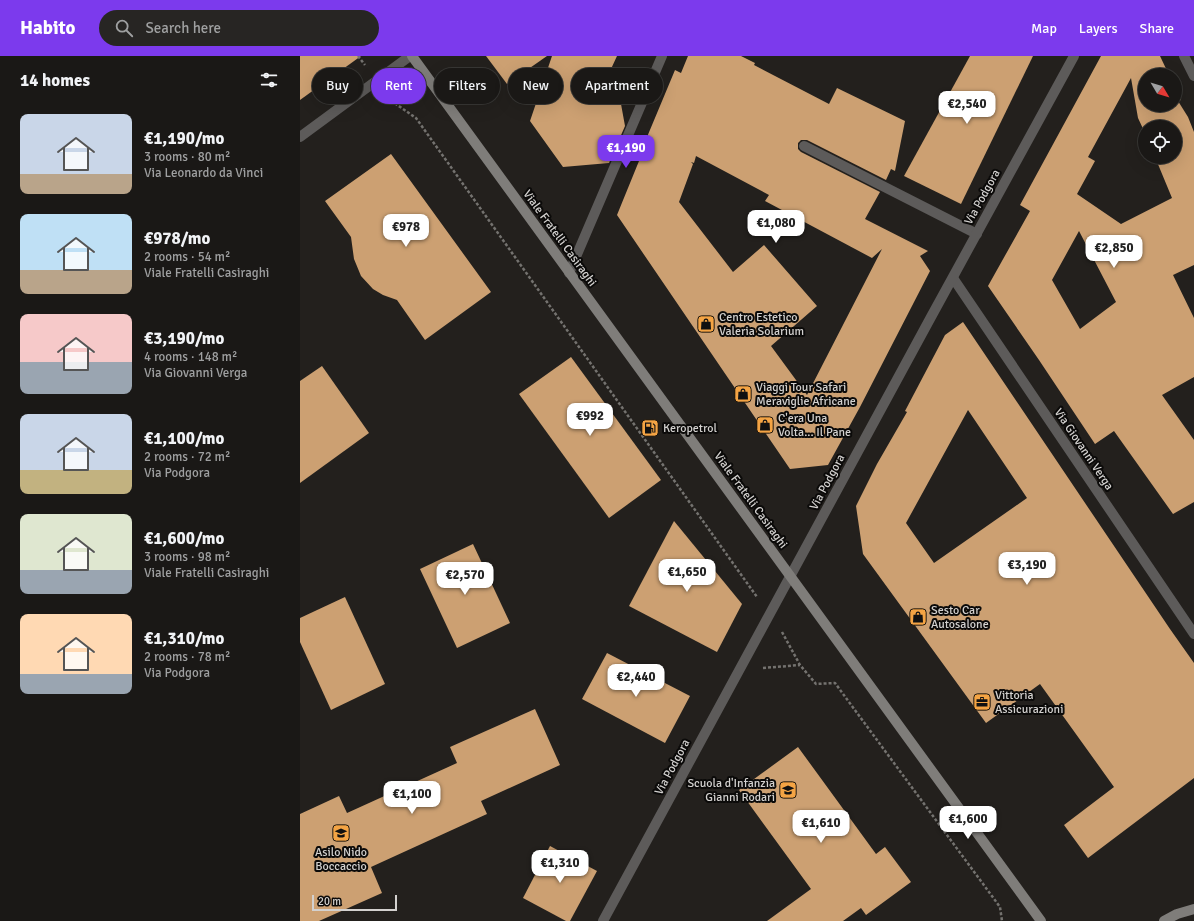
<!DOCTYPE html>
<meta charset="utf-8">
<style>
:root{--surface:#1a1816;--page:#272523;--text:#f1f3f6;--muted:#9fa0a1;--line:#383735;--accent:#7c3aed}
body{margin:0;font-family:Signika,sans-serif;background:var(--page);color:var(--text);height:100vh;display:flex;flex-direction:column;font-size:15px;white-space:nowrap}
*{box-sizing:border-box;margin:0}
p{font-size:13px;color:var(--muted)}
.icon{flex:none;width:22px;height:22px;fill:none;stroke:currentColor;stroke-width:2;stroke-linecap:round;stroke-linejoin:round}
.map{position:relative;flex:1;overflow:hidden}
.sheet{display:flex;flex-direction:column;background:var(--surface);width:300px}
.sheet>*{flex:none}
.top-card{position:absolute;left:12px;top:12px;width:380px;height:36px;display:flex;gap:8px}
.needle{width:26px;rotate:128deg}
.buttons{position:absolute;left:838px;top:12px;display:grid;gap:8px}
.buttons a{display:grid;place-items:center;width:44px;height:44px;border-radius:50%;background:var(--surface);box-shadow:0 4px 16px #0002,0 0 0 1px var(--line);font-size:20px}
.scale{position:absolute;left:12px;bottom:10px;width:85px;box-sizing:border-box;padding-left:4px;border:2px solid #d3d1cf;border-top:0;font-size:11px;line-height:14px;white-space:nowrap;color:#d3d1cf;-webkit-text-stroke:3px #0b0a09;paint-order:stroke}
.price{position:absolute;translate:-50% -34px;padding:0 9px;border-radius:8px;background:#fff;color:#222;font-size:13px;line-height:26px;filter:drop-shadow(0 1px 2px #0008)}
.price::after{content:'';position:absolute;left:50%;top:24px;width:12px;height:9px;margin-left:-6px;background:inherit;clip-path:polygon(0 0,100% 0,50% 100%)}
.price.on{background:var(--accent);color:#fff}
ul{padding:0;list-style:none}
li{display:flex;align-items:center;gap:12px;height:100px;padding:0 20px}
li span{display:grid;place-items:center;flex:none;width:112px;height:80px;border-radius:8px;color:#555}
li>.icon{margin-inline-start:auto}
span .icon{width:48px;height:48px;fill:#fffc;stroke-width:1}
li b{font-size:17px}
h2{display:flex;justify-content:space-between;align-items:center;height:48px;padding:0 20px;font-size:17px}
.chip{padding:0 14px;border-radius:18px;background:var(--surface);box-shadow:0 4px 16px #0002,0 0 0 1px var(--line);font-size:14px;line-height:36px}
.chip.on{background:var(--accent);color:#fff}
header{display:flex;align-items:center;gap:24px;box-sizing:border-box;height:56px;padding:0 20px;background:var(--accent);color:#fff}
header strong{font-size:19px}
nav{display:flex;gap:22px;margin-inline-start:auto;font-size:14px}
.search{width:280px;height:36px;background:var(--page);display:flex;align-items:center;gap:10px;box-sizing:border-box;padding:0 14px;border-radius:22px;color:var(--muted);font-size:15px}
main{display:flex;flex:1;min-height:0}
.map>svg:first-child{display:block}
.building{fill:#cca072;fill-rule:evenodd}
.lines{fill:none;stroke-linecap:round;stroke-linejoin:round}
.path{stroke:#74726f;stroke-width:2.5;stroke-dasharray:3 2;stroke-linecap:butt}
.lane{stroke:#5d5b5a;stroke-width:10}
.street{stroke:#5d5b5a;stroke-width:10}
.secondary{stroke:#7f7d7a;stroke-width:10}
.labels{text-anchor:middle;stroke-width:4;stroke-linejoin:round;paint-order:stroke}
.street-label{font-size:12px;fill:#d3d1cf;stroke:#0b0a09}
.poi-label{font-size:12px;fill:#d3d1cf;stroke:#0b0a09;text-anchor:start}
</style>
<header>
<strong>Habito</strong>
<div class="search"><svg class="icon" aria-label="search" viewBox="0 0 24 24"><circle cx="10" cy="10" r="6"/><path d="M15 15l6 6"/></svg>Search here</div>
<nav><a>Map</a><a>Layers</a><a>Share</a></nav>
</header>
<main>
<section class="sheet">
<h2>14 homes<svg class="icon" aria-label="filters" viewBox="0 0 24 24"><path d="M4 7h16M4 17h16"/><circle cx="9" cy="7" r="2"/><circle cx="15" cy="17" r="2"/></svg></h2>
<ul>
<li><span style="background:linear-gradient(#c9d6e8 75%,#b9a48a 0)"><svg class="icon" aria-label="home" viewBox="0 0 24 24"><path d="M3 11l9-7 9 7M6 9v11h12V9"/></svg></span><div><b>€1,190/mo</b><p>3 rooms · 80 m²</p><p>Via Leonardo da Vinci</p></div></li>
<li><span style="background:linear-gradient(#bfe0f5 70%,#b9a48a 0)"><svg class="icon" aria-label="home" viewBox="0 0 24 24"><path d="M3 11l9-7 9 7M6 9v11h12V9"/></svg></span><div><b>€978/mo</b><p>2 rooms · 54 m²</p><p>Viale Fratelli Casiraghi</p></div></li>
<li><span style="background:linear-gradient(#f6c9c9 60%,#9aa5b1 0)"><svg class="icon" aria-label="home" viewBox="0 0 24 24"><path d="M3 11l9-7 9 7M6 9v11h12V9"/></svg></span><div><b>€3,190/mo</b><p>4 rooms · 148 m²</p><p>Via Giovanni Verga</p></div></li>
<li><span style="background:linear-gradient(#c9d6e8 70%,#c2b280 0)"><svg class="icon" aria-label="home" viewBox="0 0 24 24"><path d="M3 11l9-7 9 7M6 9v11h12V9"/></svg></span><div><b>€1,100/mo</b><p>2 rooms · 72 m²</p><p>Via Podgora</p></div></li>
<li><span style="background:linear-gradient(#dfe7d0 70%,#9aa5b1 0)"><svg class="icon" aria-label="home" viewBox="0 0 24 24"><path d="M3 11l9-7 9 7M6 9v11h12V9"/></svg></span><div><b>€1,600/mo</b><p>3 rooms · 98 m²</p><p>Viale Fratelli Casiraghi</p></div></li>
<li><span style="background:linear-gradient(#ffd9b3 75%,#9aa5b1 0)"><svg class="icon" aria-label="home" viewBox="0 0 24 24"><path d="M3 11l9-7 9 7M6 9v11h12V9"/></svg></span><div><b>€1,310/mo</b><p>2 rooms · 78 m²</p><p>Via Podgora</p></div></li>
</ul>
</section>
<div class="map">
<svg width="894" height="865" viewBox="0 0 894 865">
<rect width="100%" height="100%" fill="#23201d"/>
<g class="building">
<path d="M0,0H61L0,44Z"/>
<path d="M186,0H247L207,28Z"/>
<path d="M252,0H317L299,39L321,48L325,70L309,107L263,111L230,65Z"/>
<path d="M388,0H441L455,7L454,9L529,48L537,32L605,65L595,115L591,113L586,124L507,84H501L498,87V93L501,96L580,136L565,163L628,195L620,200L630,215L560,351L528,409L490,413L317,159L339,105H337L375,14L381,17ZM396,100L469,139L465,145L572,202L582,193L507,339L471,290L517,250L464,189L433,216L379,146L393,108L391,106L394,107Z"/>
<path d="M670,0H733L661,148L604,120Z"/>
<path d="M801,0H860L869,19H845V49H875V32L881,44L878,45L888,61L894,76V209L873,219L894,262V321L862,339L894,384V446L873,458L814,375L795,388L739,304L688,230L730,155L720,149ZM831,22L838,62L845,77V71H875V101H855L872,142L821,168L777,138L795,105L788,101ZM779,175L816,246L780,273L752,224Z"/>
<path d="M91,98L191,236L125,284L97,244L83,239L73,233L61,220L54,203L51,181L25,145Z"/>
<path d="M663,266L870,573L894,607V722L788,802L764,769L814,731L740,628L686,667L563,498L556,450L577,408L607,356L605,355L645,279ZM668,354L727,442L634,507L606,467Z"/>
<path d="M271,301L361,424L309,462L219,338Z"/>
<path d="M22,310L69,377L0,427V325Z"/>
<path d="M374,465L442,548L417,596L329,550Z"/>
<path d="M173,488L210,567L157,592L120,513Z"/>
<path d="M45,541L85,628L31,654L0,586V562Z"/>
<path d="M307,597L390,640L365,687L282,643Z"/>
<path d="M235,653L260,709L181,745L187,758L71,811L82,837L19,865H0V758L39,740L47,757L157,707L150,691Z"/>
<path d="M498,691L576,798L585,791L611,826L566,859L561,852L543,865H467L511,833L439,734Z"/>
<path d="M250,790L297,815L270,865H266L223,842Z"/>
</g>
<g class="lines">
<g class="path">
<path d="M58,0L65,9"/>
<path d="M88,40L93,46L116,62L457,541"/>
<path d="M482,576L500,609L516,628L535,627L700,851L702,865"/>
<path d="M463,612L500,609"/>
</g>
<path class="lane" d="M504,90L677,178"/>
<g class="street">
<path d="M884,0L894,20"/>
<path d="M0,81L110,0"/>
<path d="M269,217L362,0"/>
<path d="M653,222L894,578"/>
<path d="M303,865L631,261L774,0"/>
</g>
<g class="secondary">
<path d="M112,0L741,865"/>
<path d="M864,865L877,858L894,853"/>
</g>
</g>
<defs>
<symbol id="shop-square" viewBox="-11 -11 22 22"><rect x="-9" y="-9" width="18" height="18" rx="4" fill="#f4a444" stroke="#0b0a09"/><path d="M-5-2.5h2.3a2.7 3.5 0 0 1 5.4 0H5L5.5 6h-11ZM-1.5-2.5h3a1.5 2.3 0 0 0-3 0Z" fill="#111"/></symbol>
<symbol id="fuel-square" viewBox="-11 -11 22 22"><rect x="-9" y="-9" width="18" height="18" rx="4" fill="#f4a444" stroke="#0b0a09"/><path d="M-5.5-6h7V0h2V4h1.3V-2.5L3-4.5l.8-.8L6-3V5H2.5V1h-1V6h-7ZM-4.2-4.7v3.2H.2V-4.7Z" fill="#111"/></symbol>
<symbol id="office-square" viewBox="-11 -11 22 22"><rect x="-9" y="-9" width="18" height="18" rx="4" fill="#f4a444" stroke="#0b0a09"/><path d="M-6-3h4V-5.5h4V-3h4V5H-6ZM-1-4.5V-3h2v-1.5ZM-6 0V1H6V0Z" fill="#111"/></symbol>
<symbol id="school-square" viewBox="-11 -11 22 22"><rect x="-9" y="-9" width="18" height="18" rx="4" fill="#f4a444" stroke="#0b0a09"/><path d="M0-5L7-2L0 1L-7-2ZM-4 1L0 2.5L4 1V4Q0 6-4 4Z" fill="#111"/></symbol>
</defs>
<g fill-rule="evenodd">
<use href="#shop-square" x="396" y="258" width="20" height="20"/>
<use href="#shop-square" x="433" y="328" width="20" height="20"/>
<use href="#shop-square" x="455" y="359" width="20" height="20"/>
<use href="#fuel-square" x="340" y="362" width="20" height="20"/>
<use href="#shop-square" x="608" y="551" width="20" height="20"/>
<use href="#office-square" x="672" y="636" width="20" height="20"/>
<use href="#school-square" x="478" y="724" width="20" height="20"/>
<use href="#school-square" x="31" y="767" width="20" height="20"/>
</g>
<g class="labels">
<g class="street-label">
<text transform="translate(682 141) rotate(-61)" y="4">Via Podgora</text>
<text transform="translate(260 182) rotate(54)" y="4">Viale Fratelli Casiraghi</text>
<text transform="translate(784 393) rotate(56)" y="4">Via Giovanni Verga</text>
<text transform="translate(527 426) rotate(-62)" y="4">Via Podgora</text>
<text transform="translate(451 444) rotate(54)" y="4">Viale Fratelli Casiraghi</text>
<text transform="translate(372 711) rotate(-62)" y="4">Via Podgora</text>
</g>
<g class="poi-label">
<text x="419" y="265">Centro Estetico<tspan x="419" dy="14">Valeria Solarium</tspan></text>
<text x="456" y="335">Viaggi Tour Safari<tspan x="456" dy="14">Meraviglie Africane</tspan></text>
<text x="478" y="366">C'era Una<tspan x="478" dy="14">Volta... Il Pane</tspan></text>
<text x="363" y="376">Keropetrol</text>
<text x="631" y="558">Sesto Car<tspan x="631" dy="14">Autosalone</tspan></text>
<text x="695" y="643">Vittoria<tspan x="695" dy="14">Assicurazioni</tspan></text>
<text x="475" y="731" text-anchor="end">Scuola d'Infanzia<tspan x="475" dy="14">Gianni Rodari</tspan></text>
<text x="41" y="800" text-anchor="middle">Asilo Nido<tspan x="41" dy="14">Boccaccio</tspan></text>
</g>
</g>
</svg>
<div class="buttons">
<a><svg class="needle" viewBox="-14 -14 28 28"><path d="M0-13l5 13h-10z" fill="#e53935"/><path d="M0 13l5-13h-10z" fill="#9fa0a1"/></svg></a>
<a><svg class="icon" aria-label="locate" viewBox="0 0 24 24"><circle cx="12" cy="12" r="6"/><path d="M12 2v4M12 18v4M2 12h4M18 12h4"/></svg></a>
</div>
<div class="scale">20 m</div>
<b class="price" style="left:667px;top:69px">€2,540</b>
<b class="price on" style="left:326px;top:113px">€1,190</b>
<b class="price" style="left:476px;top:188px">€1,080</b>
<b class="price" style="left:106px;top:192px">€978</b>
<b class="price" style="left:814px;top:213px">€2,850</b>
<b class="price" style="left:290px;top:381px">€992</b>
<b class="price" style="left:727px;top:530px">€3,190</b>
<b class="price" style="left:387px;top:537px">€1,650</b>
<b class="price" style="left:165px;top:540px">€2,570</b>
<b class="price" style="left:336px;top:642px">€2,440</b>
<b class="price" style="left:112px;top:759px">€1,100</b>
<b class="price" style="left:668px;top:784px">€1,600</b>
<b class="price" style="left:521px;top:788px">€1,610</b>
<b class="price" style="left:260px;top:828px">€1,310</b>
<div class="top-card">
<a class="chip">Buy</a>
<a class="chip on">Rent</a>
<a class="chip">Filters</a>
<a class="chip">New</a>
<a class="chip">Apartment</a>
</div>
</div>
</main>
